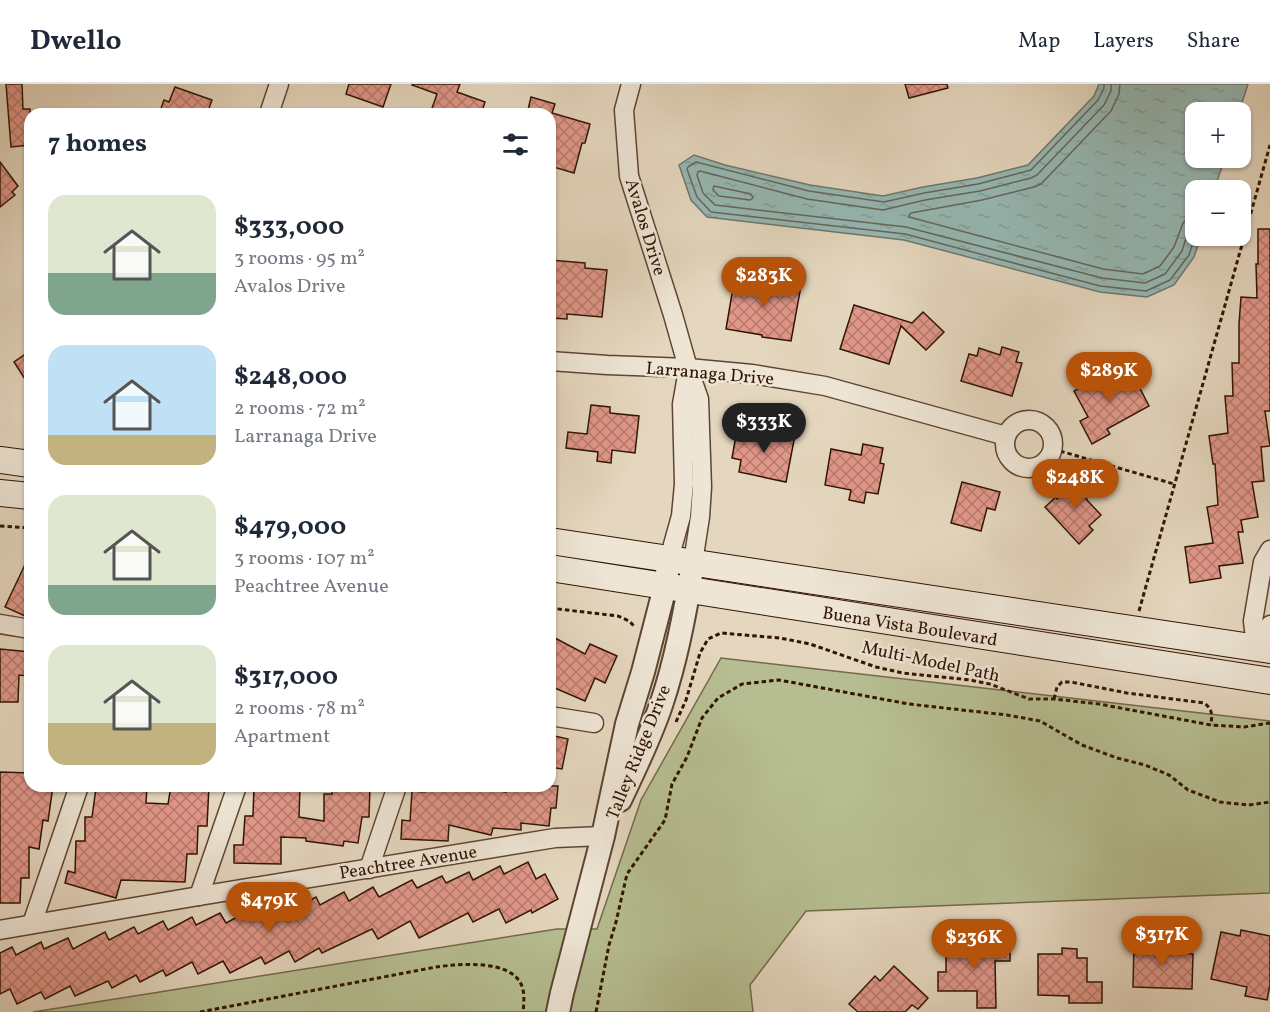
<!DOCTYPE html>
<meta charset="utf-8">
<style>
:root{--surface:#fff;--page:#f2f2f3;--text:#1f2937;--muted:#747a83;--line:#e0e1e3;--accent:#b45309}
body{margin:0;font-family:Vollkorn,serif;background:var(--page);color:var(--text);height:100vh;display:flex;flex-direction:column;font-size:22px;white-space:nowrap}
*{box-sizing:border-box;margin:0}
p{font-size:20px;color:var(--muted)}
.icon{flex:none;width:33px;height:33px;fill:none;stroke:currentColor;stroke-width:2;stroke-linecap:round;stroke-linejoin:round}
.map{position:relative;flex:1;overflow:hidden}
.details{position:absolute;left:24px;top:24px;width:532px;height:684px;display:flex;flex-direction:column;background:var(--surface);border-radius:18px;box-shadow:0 2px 4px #0004}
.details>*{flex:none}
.buttons{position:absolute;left:1185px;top:18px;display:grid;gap:12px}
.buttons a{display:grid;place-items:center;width:66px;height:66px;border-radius:12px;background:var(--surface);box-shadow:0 2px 4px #0004;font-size:30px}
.price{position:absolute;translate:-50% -51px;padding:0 14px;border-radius:21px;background:var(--accent);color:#fff;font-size:20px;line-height:39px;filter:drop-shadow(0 2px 3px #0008)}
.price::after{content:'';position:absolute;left:50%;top:36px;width:18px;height:14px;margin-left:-9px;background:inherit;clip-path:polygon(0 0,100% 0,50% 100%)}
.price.active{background:#222;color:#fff}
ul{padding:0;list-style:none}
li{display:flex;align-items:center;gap:18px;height:150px;padding:0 24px}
li span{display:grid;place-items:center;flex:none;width:168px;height:120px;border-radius:18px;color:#555}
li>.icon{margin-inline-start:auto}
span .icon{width:72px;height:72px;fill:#fffc;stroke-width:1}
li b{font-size:26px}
h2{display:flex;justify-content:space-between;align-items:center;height:72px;padding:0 24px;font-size:26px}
header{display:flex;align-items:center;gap:36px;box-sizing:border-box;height:84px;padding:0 30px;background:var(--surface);border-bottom:2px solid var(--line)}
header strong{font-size:28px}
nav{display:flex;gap:33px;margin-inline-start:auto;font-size:21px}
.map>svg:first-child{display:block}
.green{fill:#b6be91;stroke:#74694a;stroke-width:1.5}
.water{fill:url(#water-ripples);stroke:#6e776d;stroke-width:1.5}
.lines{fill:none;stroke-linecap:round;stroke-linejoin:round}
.shore{stroke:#64665c;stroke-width:1.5}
.building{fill:url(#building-cross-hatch);stroke:#311402;stroke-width:1.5}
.minor-casing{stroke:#5e4531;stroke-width:21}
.tertiary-casing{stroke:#5e4531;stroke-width:26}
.secondary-casing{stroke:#311402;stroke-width:28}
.path{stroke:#311402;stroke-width:3;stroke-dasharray:4.5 3;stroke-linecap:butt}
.minor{stroke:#eee5d5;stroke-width:18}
.tertiary{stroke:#eee5d5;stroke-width:22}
.secondary{stroke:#eee5d5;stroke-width:26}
.labels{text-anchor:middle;stroke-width:5;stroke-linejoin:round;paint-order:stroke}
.street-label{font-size:18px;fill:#311402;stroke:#eee5d5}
</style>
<header>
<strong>Dwello</strong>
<nav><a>Map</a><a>Layers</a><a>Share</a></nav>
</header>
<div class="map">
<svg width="1270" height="928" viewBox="0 0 1270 928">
<defs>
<pattern id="water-ripples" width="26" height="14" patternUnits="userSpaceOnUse" patternTransform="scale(1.5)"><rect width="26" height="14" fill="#96b9b5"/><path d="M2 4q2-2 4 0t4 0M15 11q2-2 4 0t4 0" fill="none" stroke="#829e9a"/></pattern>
<pattern id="building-cross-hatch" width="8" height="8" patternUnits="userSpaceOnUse" patternTransform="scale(1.5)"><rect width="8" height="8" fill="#e19789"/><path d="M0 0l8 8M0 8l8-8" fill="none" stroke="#b77a6e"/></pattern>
</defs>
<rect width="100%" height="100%" fill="#e5d7bf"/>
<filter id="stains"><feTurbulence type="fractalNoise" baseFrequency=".00333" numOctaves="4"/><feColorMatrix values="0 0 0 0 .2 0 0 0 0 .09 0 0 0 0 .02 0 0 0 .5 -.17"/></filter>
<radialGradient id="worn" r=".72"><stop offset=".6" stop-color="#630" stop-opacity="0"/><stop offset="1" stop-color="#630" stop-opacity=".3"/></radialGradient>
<path class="green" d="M721,574L1270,637V809L806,827L750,901L753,928H33L557,845H597L641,716Z"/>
<path class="water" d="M1099,0H1248L1239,28H1196V74H1225L1214,106H1196V152H1201L1194,173L1174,201L1147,213L1100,208L904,156L707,133L691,116L679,81L694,71L725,81L810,101L883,112L923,103L977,94L1028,81L1094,12Z"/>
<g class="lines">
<g class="shore">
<path d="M1104,0V4L1098,16L1031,86L978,100L924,109L884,118L809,107L696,78L688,83L687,85L697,113L711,128L905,150L1100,202L1146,207L1170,196L1189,171L1196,149"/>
<path d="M1111,0V7L1104,21L1037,91L1031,94L980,107L925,116L883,126L807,115L700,87L698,88L697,91L703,109L715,121L906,143L1102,194L1145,199L1165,190L1182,167L1189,145L1196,139"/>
<path d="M1120,0L1119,10L1111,27L1041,100L1034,103L982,116L911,129L909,131V133L1103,185L1143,190L1160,182L1174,163L1183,139L1188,134L1196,130"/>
<path d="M714,102L751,110L753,114L750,116L719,112L713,106Z"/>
</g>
</g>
<g class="building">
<path d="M6,0H22L23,25H30V61L11,63Z"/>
<path d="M349,0H391L383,23L346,10Z"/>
<path d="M412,0H460L457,8L485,18L481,30H430L437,10L412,1Z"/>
<path d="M905,0H947L948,4L909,14Z"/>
<path d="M175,3L212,16L207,30H159L164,16L169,18Z"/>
<path d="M531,13L555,20L552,29L590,40L585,59H582L574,89L550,82V30H527Z"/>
<path d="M0,78L18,102L12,108L15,111L0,123Z"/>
<path d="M1258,145H1270V327H1265L1270,362L1261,363L1264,397L1252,398L1258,433L1241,436L1243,448H1238L1243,479L1219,482L1221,494L1190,499L1185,463L1213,459L1207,423L1218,421L1215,380H1213L1209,352L1228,349L1225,312H1233L1232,279H1239V240L1241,213L1257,214L1256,180H1258Z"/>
<path d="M550,176L585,179V184L607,186L602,233L567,230V235L550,234Z"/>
<path d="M735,192L801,202L791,257L762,253V251L726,245Z"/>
<path d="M854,221L912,239L923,228L944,248L926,266L901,242L889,280L840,265Z"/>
<path d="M1002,263L1019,268L1016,278L1022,279L1012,312L961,297L969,270L977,272L979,264L1000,271Z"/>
<path d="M30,267V303L14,278Z"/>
<path d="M1117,284L1124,298L1134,293L1149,322L1107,345L1110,350L1092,360L1080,337L1088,333L1074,307Z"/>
<path d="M591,321L610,323V329L639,332L635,369L612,366L611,379L597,377L598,368L566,364L568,348L587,350Z"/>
<path d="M737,346L772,353L774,347L795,351L786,398L739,388L741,376L732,374Z"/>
<path d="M863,360L883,364L880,379L884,380L878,410L866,408L864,419L849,416L851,406L825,401L831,365L861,371Z"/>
<path d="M1083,391L1096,406L1086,415L1101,431L1089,442L1093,446L1079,460L1045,423L1056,413L1057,415Z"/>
<path d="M962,398L1000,408L995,426L987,424L981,447L951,439Z"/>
<path d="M30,470V521L25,532L5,523Z"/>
<path d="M555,554L585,570L590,560L617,572L605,599L595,594L585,617L550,602V564Z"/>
<path d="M0,565L30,568L27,592L19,591L18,618H0Z"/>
<path d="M550,651L568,655L562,685L550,683Z"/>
<path d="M0,688L30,689V702H53L48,737L43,736L39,765L29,763V794H21L20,819H0Z"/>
<path d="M114,702H147L146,719L168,720L171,702H209L207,742H198L197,770H187L185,798L121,796L116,814L65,799L68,787L75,789L76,757H85V733H92L96,704L113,706Z"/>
<path d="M254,702L300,703L299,733L324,737V710H332V702H370L369,733H362L358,759L344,757L343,762L306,757V754L281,753V780L234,779V761H243L245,732H253Z"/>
<path d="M425,702H479L506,708V702H558L556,724H551L549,742L521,739V746L493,744L491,751L449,741L448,757L401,755L402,736L410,737L412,707L425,708Z"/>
<path d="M528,778L536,795L545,790L558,815L532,829L531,826L506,839L499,825L473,838L468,829L419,854L410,837L378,855L372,845L322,869L319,864L295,878L289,867L265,880L261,873L230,889L223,877L198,890L192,878L166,892L163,886L140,898L136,891L112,904L108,897L75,912L70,902L45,915L41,908L17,920L10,905L0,910V869L12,863L16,871L41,858L44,865L68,854L73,865L105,848L109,856L134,843L138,850L163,837L168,846L192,833L196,841L220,829L226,839L258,822L262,830L287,817L291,826L316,813L320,821L344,808L349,817L373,803L379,813L412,796L417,804L442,792L446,799L469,788L473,796L500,782L504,790Z"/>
<path d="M1241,846L1270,852V901L1267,916L1245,912L1247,903L1211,895L1221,848L1240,852Z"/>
<path d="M1010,859V877H995L996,924H977V907H938V888H946V861Z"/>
<path d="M1134,859L1181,861V869L1193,870L1192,905L1133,903Z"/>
<path d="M1062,864L1077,865V874H1087V898H1102V919H1069V912L1038,911V870H1062Z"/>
<path d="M894,882L928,914L918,925L912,921L905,928H858L849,920L875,892L880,897Z"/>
</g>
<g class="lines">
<defs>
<g id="minor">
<path d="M631,0L624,26L629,92L673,231L688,284L699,315L702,403L700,433L693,478"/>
<path d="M269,30L279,0"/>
<path d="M550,277L607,281L688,284L752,290L825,302L1006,352"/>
<circle cx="1029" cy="360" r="24"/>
<path d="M669,475L681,432L684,400L682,320L688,286"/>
<path d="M0,540L30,545"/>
<path d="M1256,563L1253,537L1263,478L1270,466"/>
<path d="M1256,563L1270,541"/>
<path d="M550,632L594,639"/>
<path d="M369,785L397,702"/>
<path d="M199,812L237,702"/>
<path d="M32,840L79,702"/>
<path d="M0,846L199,812L555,754L603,752"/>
</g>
<g id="tertiary">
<path d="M620,716C635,684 651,652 662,618C677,573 686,525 693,478"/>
<path d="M558,928L562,909L603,752L627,640L643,588L665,503L669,475"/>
</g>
<g id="secondary">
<path d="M0,376L30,380"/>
<path d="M0,409L30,412"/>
<path d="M550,457L1270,566"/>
<path d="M550,484L1270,597"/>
</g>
</defs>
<use href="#minor" class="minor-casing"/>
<use href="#tertiary" class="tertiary-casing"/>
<use href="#secondary" class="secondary-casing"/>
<g class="path">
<path d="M1053,365L1174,400"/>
<path d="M0,442L30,444"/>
<path d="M550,524L618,532L629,537L635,543"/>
<path d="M1139,527L1270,61"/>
<path d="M1054,615L1057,603L1062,598H1071L1127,609L1204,619C1213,625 1212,631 1211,641"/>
<path d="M676,638L686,616L700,569L708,555L721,549L780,554L810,560L876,583L903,589L970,596L990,600L1029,615H1054L1099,620L1211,641L1244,643L1270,639"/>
<path d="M200,928L436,883C458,880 509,875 521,900C525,908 524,919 523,928"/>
<path d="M596,928L609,861L616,838L627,790L665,736L672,700L687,673L702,634L718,614L742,600L779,596L909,620L1007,631L1040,637L1082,661L1117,674L1145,681L1169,691L1188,706L1220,718L1249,721L1270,718"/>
</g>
<use href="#minor" class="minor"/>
<use href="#tertiary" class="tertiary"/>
<use href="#secondary" class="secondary"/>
</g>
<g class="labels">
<g class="street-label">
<text transform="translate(646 143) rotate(73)" y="6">Avalos Drive</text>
<text transform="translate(710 289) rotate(5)" y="6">Larranaga Drive</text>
<text transform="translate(910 542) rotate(9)" y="6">Buena Vista Boulevard</text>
<text transform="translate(931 577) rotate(12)" y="6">Multi-Model Path</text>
<text transform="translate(638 668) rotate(-68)" y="6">Talley Ridge Drive</text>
<text transform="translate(408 778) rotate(-9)" y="6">Peachtree Avenue</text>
</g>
</g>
<rect width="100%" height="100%" filter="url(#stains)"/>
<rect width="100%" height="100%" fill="url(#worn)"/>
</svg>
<div class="buttons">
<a>+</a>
<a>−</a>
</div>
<b class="price" style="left:764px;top:224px">$283K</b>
<b class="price" style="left:1109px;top:319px">$289K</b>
<b class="price active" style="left:764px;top:370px">$333K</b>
<b class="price" style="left:1075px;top:426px">$248K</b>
<b class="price" style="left:269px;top:849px">$479K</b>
<b class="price" style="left:1162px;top:883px">$317K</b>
<b class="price" style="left:974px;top:886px">$236K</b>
<section class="details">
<h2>7 homes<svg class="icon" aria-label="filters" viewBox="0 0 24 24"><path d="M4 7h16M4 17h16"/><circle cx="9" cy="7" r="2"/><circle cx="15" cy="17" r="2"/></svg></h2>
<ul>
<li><span style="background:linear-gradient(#dfe7d0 65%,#7fa58c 0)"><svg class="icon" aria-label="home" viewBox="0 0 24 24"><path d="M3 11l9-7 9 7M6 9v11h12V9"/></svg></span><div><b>$333,000</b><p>3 rooms · 95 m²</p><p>Avalos Drive</p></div></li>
<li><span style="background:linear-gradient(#bfe0f5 75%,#c2b280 0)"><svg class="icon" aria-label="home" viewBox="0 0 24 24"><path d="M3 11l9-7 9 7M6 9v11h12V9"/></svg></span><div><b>$248,000</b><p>2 rooms · 72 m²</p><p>Larranaga Drive</p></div></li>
<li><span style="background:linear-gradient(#dfe7d0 75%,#7fa58c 0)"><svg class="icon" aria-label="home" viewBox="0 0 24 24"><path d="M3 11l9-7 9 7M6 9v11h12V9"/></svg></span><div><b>$479,000</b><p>3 rooms · 107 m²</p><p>Peachtree Avenue</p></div></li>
<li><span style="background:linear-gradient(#dfe7d0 65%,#c2b280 0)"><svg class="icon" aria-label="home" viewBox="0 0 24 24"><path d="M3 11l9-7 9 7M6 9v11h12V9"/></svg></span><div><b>$317,000</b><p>2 rooms · 78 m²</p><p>Apartment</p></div></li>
</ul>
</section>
</div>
